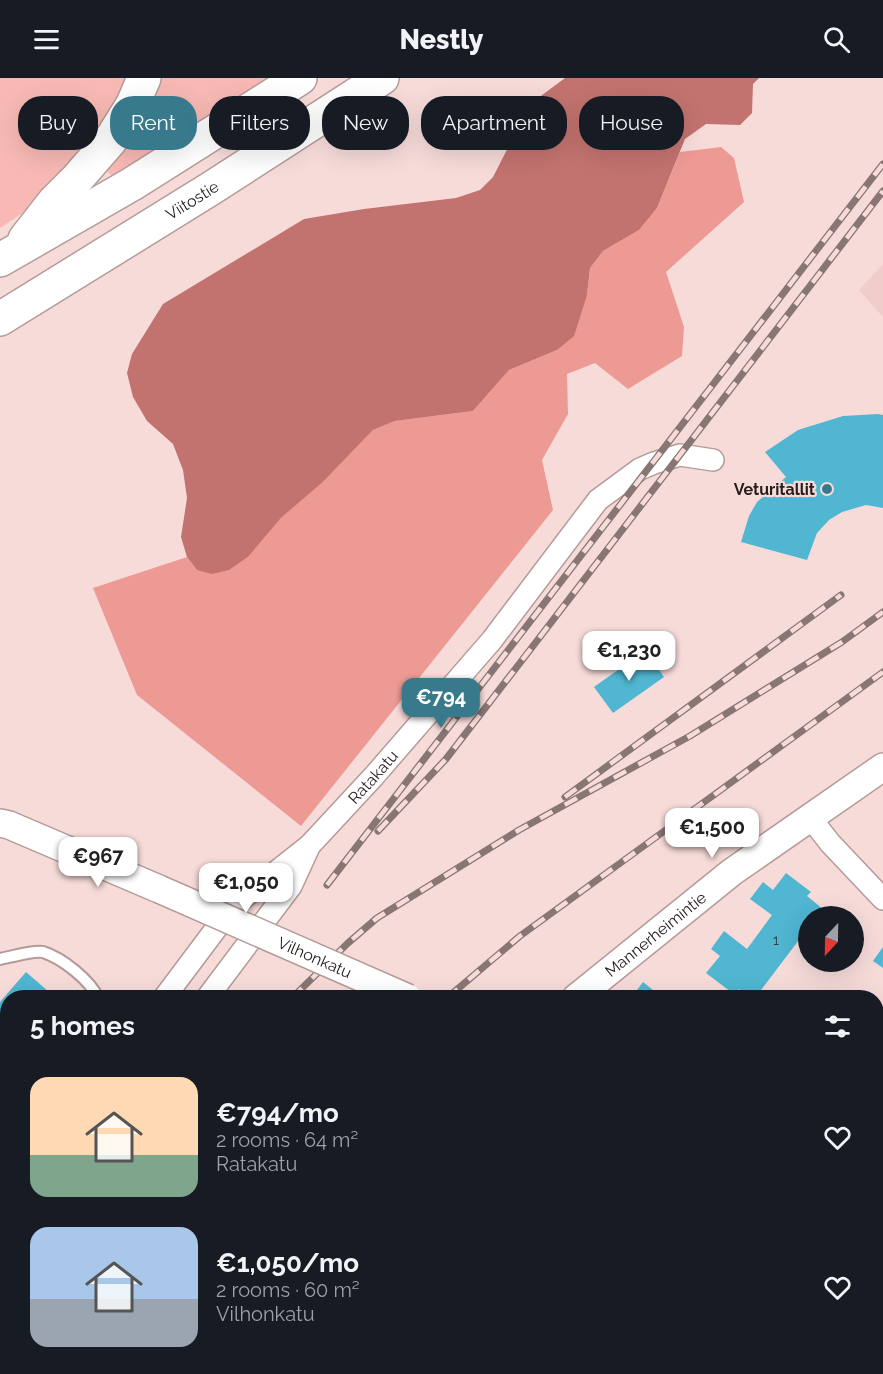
<!DOCTYPE html>
<meta charset="utf-8">
<style>
:root{--surface:#171b24;--page:#242831;--text:#f1f3f6;--muted:#9ea1a6;--accent:#387a8c}
body{margin:0;font-family:Raleway,sans-serif;background:var(--page);color:var(--text);height:100vh;display:flex;flex-direction:column;font-size:22px;white-space:nowrap}
*{box-sizing:border-box;margin:0}
p{font-size:20px;color:var(--muted)}
.icon{flex:none;width:33px;height:33px;fill:none;stroke:currentColor;stroke-width:2;stroke-linecap:round;stroke-linejoin:round}
.map{position:relative;flex:1;overflow:hidden}
.details{position:absolute;left:0px;top:912px;width:884px;height:384px;display:flex;flex-direction:column;background:var(--surface);border-radius:24px 24px 0 0;box-shadow:0 6px 24px #0002}
.details>*{flex:none}
.banner{position:absolute;left:18px;top:18px;width:848px;height:54px;display:flex;gap:12px}
.needle{width:39px;rotate:202deg}
.controls{position:absolute;left:798px;top:828px;display:grid;gap:12px}
.controls a{display:grid;place-items:center;width:66px;height:66px;border-radius:50%;background:var(--surface);box-shadow:0 6px 24px #0002;font-size:30px}
.price{position:absolute;translate:-50% -51px;padding:0 14px;border-radius:12px;background:#fff;color:#222;font-size:20px;line-height:39px;filter:drop-shadow(0 2px 3px #0008)}
.price::after{content:'';position:absolute;left:50%;top:36px;width:18px;height:14px;margin-left:-9px;background:inherit;clip-path:polygon(0 0,100% 0,50% 100%)}
.price.on{background:var(--accent);color:#fff}
ul{padding:0;list-style:none}
li{display:flex;align-items:center;gap:18px;height:150px;padding:0 30px}
li span{display:grid;place-items:center;flex:none;width:168px;height:120px;border-radius:18px;color:#555}
li>.icon{margin-inline-start:auto}
span .icon{width:72px;height:72px;fill:#fffc;stroke-width:1}
li b{font-size:26px}
h2{display:flex;justify-content:space-between;align-items:center;height:72px;padding:0 30px;font-size:26px}
.pill{padding:0 21px;border-radius:24px;background:var(--surface);box-shadow:0 6px 24px #0002;font-size:21px;line-height:54px}
.pill.on{background:var(--accent);color:#fff}
header{display:flex;justify-content:space-between;align-items:center;height:78px;padding:0 30px;background:var(--surface);font-size:27px;font-weight:800}
.map>svg:first-child{display:block}
.built{fill:#f0cdca}
.green{fill:#f8b9b4}
.forest{fill:#ed9994}
.water{fill:#c2736f}
.building{fill:#50b6d1}
.lines{fill:none;stroke-linecap:round;stroke-linejoin:round}
.service-casing{stroke:#b49b99;stroke-width:14}
.minor-casing{stroke:#b49b99;stroke-width:24}
.tertiary-casing{stroke:#b49b99;stroke-width:30}
.trunk-casing{stroke:#b49b99;stroke-width:36}
.service{stroke:#fff;stroke-width:10}
.minor{stroke:#fff;stroke-width:21}
.tertiary{stroke:#fff;stroke-width:27}
.trunk{stroke:#fff;stroke-width:33}
.rail-casing{stroke:#887675;stroke-width:7}
.rail{stroke:#f6dbd9;stroke-width:4.5;stroke-dasharray:14;stroke-linecap:butt}
.tertiary-bridge-casing{stroke:#b49b99;stroke-width:30;stroke-linecap:butt}
.tertiary-bridge{stroke:#fff;stroke-width:27}
.poi-dot{fill:#387a8c;stroke:#f6dbd9;stroke-width:2}
.labels{text-anchor:middle;stroke-width:4.5;stroke-linejoin:round;paint-order:stroke}
.number-label{font-size:14px;fill:#304248}
.street-label{font-size:16px;fill:#251c1b;stroke:#f6dbd9}
.poi-label{font-size:16px;font-weight:bold;fill:#251c1b;stroke:#f6dbd9;text-anchor:end}
</style>
<header><svg class="icon" aria-label="menu" viewBox="0 0 24 24"><path d="M4 6h16M4 12h16M4 18h16"/></svg>Nestly<svg class="icon" aria-label="search" viewBox="0 0 24 24"><circle cx="10" cy="10" r="6"/><path d="M15 15l6 6"/></svg></header>
<div class="map">
<svg width="883" height="1296" viewBox="0 0 883 1296">
<rect width="100%" height="100%" fill="#f6dbd9"/>
<g class="built">
<path d="M883,186V239L859,212Z"/>
<path d="M0,979L8,984L7,1063L0,1072Z"/>
<path d="M303,1288L808,1289L803,1296H297Z"/>
</g>
<g class="green">
<path d="M0,0H133L132,7L58,103L21,136L0,150Z"/>
<path d="M161,0H269L113,99L107,93C130,62 148,37 161,0Z"/>
</g>
<path class="forest" d="M721,69L734,80L744,124L666,194L684,249L682,278L628,311L595,285L567,296L568,336L542,382L553,432L301,748L137,617L93,510L187,479L197,492L249,478L281,440L323,404L373,352L395,343L473,333L509,292L557,272L587,217L590,190L603,173L639,152L657,130L680,74Z"/>
<path class="water" d="M565,0H759L753,6L752,35L740,47L706,46L685,61L657,130L639,152L603,173L590,190L587,217L574,258L557,272L509,292L473,333L395,343L373,352L323,404L281,440L249,478L229,492L212,496L197,492L187,479L181,459L187,420L183,392L173,366L147,343L133,319L127,295L132,276L163,226L304,141L364,131L456,120L480,112L493,99L515,56L522,32Z"/>
<g class="building">
<path d="M878,336L883,337V430L866,427L842,434L829,442L817,455L807,482L741,464L749,438L757,424L786,399L765,374L798,352L843,338Z"/>
<path d="M646,572L664,599L613,635L594,609Z"/>
<path d="M786,795L811,814L807,818L823,831L817,838H808V850L755,920H750L739,911L735,917L706,895L720,878L711,871L724,853L747,871L772,837L750,821L763,804L773,812Z"/>
<path d="M883,869V890L873,883Z"/>
<path d="M26,894L56,920H8V941L0,935V924Z"/>
<path d="M643,904L663,920H631Z"/>
<path d="M876,1041L883,1046V1181L876,1191Z"/>
<path d="M375,1288H443L452,1296H369Z"/>
<path d="M753,1288H803L797,1296H747Z"/>
</g>
<g class="lines">
<defs>
<g id="service">
<path d="M0,881C10,879 34,872 43,874C62,880 90,902 98,920"/>
<path d="M0,957L8,963"/>
<path d="M0,1022L8,1027"/>
<path d="M7,1076L8,1058"/>
<path d="M172,1296L178,1288"/>
</g>
<g id="minor">
<path d="M809,738L830,765L883,821"/>
<path id="s1" d="M164,920L233,828L310,767L374,698L492,562L598,422L640,391L654,385L680,377L713,382"/>
<path d="M207,920L291,808L308,771"/>
<path d="M0,1116L8,1111"/>
</g>
<g id="tertiary">
<path d="M0,745L9,747L159,811"/>
<path id="s2" d="M576,920L732,794L883,689"/>
<path d="M876,1248L883,1238"/>
<path d="M262,1296L267,1288"/>
<path d="M841,1296L846,1288"/>
</g>
<g id="trunk">
<path d="M25,161L54,124L76,102L110,63L133,26L144,0"/>
<path d="M0,182L132,106L300,0"/>
<path id="s3" d="M0,241L210,111L382,0"/>
</g>
</defs>
<use href="#service" class="service-casing"/>
<use href="#minor" class="minor-casing"/>
<use href="#tertiary" class="tertiary-casing"/>
<use href="#trunk" class="trunk-casing"/>
<use href="#service" class="service"/>
<use href="#minor" class="minor"/>
<use href="#tertiary" class="tertiary"/>
<use href="#trunk" class="trunk"/>
<defs>
<g id="rail">
<path d="M565,719L841,517"/>
<path d="M378,753L446,681L883,113"/>
<path d="M327,807L883,86"/>
<path d="M292,920L348,865L377,840L519,752L690,658L842,564L883,534"/>
<path d="M447,920L520,858L883,594"/>
<path d="M89,1296L95,1288"/>
</g>
</defs>
<use href="#rail" class="rail-casing"/>
<use href="#rail" class="rail"/>
<defs>
<g id="tertiary-bridge">
<path id="s4" d="M159,811L408,920"/>
</g>
</defs>
<use href="#tertiary-bridge" class="tertiary-bridge-casing"/>
<use href="#tertiary-bridge" class="tertiary-bridge"/>
</g>
<circle class="poi-dot" cx="827" cy="411" r="6"/>
<g class="labels">
<g class="number-label">
<text x="776" y="867">1</text>
</g>
<g class="street-label">
<text dy="6" stroke="none"><textPath href="#s3" startOffset="226">Viitostie</textPath></text>
<text dy="6" stroke="none"><textPath href="#s1" startOffset="306">Ratakatu</textPath></text>
<text dy="6" stroke="none"><textPath href="#s2" startOffset="102">Mannerheimintie</textPath></text>
<text dy="6" stroke="none"><textPath href="#s4" startOffset="170">Vilhonkatu</textPath></text>
</g>
<g class="poi-label">
<text x="815" y="417">Veturitallit</text>
</g>
</g>
</svg>
<div class="controls">
<a><svg class="needle" viewBox="-14 -14 28 28"><path d="M0-13l5 13h-10z" fill="#e53935"/><path d="M0 13l5-13h-10z" fill="#9ea1a6"/></svg></a>
</div>
<b class="price" style="left:629px;top:604px">€1,230</b>
<b class="price on" style="left:441px;top:651px">€794</b>
<b class="price" style="left:712px;top:781px">€1,500</b>
<b class="price" style="left:98px;top:810px">€967</b>
<b class="price" style="left:246px;top:836px">€1,050</b>
<div class="banner">
<a class="pill">Buy</a>
<a class="pill on">Rent</a>
<a class="pill">Filters</a>
<a class="pill">New</a>
<a class="pill">Apartment</a>
<a class="pill">House</a>
</div>
<section class="details">
<h2>5 homes<svg class="icon" aria-label="filters" viewBox="0 0 24 24"><path d="M4 7h16M4 17h16"/><circle cx="9" cy="7" r="2"/><circle cx="15" cy="17" r="2"/></svg></h2>
<ul>
<li><span style="background:linear-gradient(#ffd9b3 65%,#7fa58c 0)"><svg class="icon" aria-label="home" viewBox="0 0 24 24"><path d="M3 11l9-7 9 7M6 9v11h12V9"/></svg></span><div><b>€794/mo</b><p>2 rooms · 64 m²</p><p>Ratakatu</p></div><svg class="icon" aria-label="heart" viewBox="0 0 24 24"><path d="M12 20l-8-8c-3-5 5-10 8-4 3-6 11-1 8 4z"/></svg></li>
<li><span style="background:linear-gradient(#a9c7e8 60%,#9aa5b1 0)"><svg class="icon" aria-label="home" viewBox="0 0 24 24"><path d="M3 11l9-7 9 7M6 9v11h12V9"/></svg></span><div><b>€1,050/mo</b><p>2 rooms · 60 m²</p><p>Vilhonkatu</p></div><svg class="icon" aria-label="heart" viewBox="0 0 24 24"><path d="M12 20l-8-8c-3-5 5-10 8-4 3-6 11-1 8 4z"/></svg></li>
</ul>
</section>
</div>
